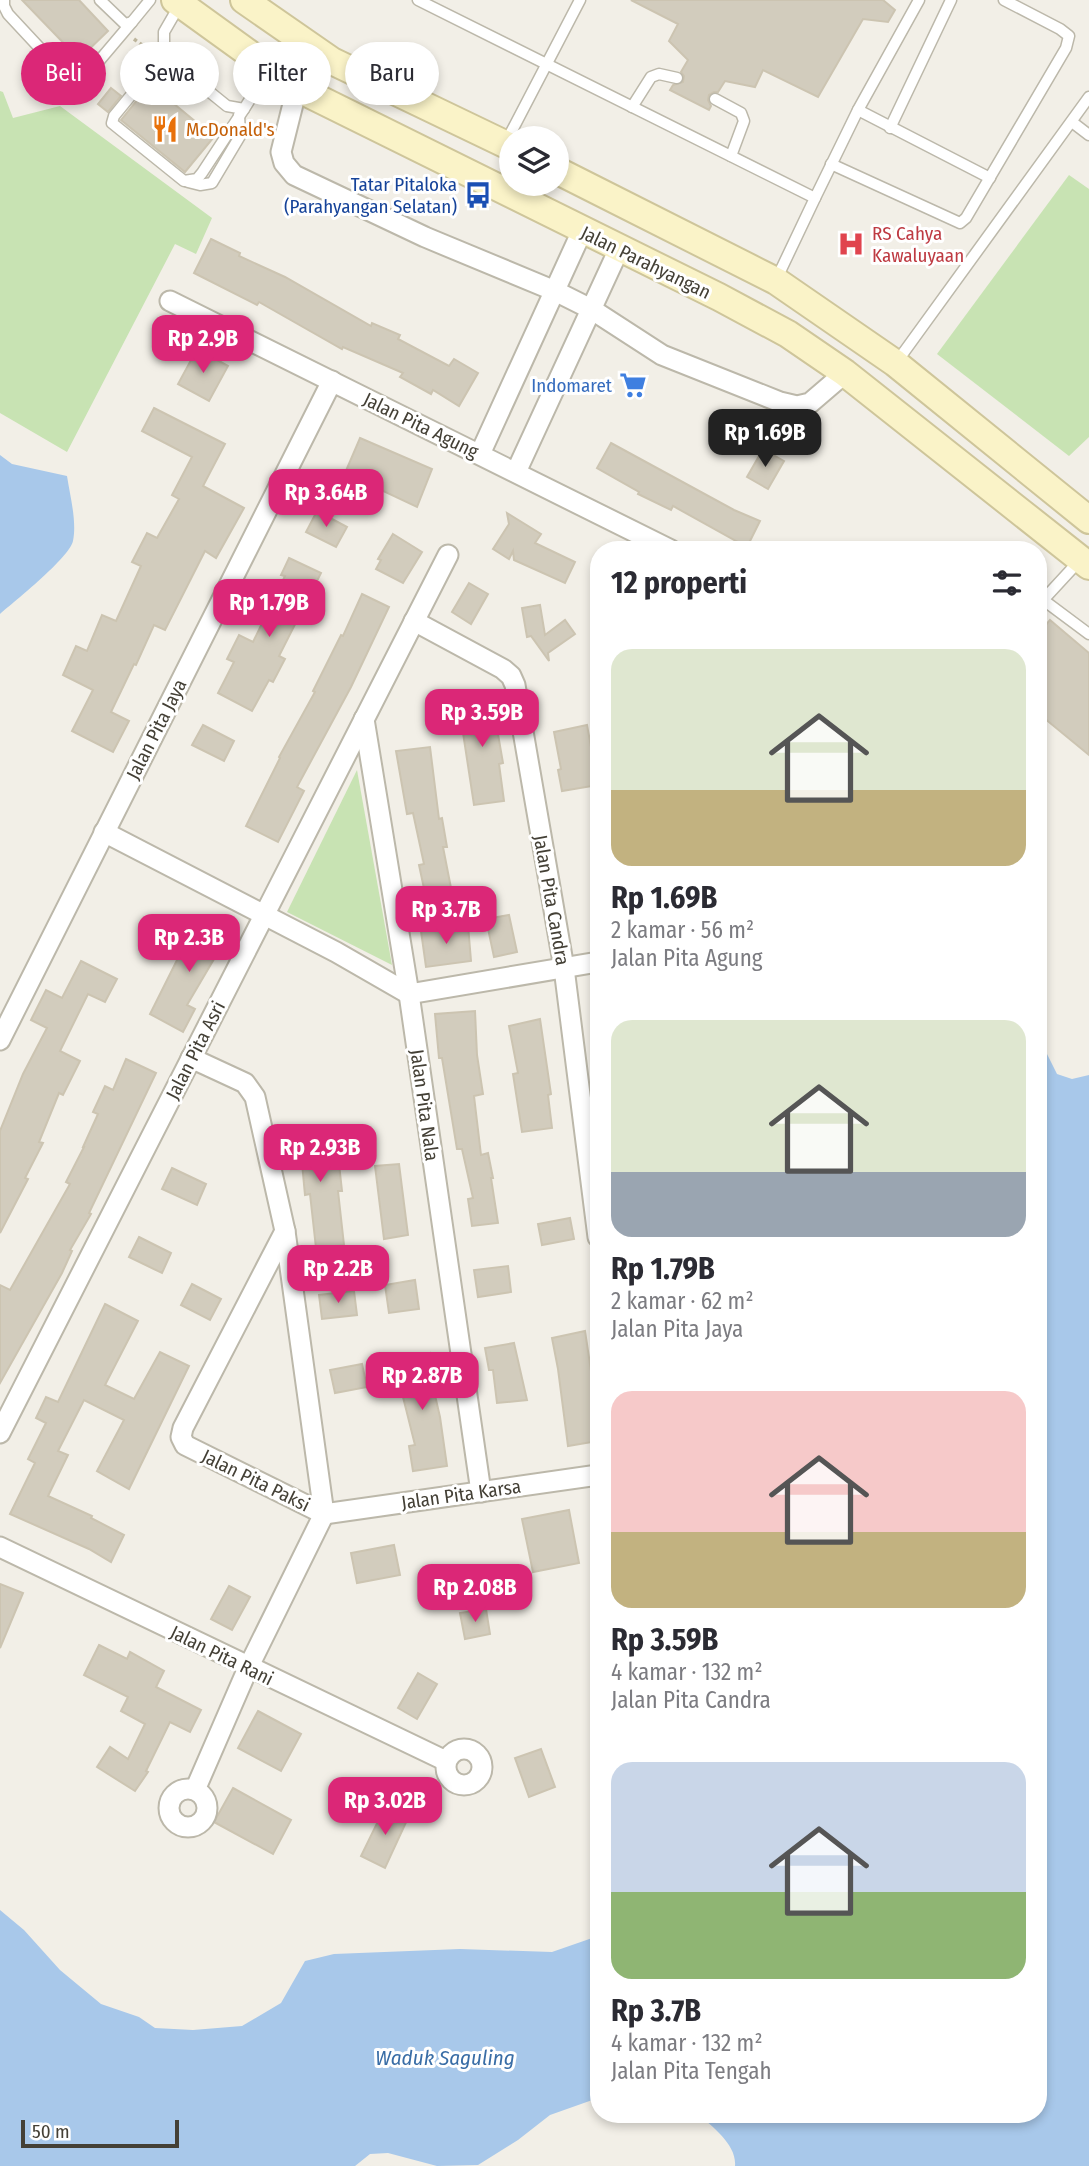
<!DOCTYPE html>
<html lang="id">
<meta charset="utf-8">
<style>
:root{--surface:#fff;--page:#f2f2f3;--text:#2b2b33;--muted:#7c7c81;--accent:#db2777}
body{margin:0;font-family:"Fira Sans Condensed",sans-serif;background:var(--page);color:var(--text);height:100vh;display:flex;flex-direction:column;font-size:26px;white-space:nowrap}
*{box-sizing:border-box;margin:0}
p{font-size:23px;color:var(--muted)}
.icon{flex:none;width:38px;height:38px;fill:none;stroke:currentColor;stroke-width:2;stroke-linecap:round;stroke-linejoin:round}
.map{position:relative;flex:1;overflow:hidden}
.side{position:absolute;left:590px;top:541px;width:457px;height:1582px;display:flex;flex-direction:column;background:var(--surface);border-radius:28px;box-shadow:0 4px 10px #0003}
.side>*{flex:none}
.banner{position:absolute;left:21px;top:42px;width:464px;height:63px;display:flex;gap:14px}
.controls{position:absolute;left:499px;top:126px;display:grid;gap:14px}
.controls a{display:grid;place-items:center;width:70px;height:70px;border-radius:50%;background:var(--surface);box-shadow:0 4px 10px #0003;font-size:35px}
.scale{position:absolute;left:21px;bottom:18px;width:158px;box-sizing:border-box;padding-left:7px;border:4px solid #444036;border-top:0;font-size:19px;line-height:24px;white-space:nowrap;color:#444036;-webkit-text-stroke:5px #fff;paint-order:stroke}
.price{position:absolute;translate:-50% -60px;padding:0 16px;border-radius:14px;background:var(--accent);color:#fff;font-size:23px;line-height:46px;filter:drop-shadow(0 2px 4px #0008)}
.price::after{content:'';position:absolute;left:50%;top:42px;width:21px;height:16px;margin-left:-10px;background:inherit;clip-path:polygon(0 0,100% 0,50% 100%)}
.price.selected{background:#222;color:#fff}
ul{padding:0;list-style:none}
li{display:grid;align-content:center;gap:14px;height:371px;padding:0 21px}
li span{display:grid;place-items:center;height:217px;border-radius:21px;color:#555}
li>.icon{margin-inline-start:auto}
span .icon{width:126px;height:126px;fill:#fffc;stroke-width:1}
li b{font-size:30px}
h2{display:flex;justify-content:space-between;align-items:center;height:84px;padding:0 21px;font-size:30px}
.chip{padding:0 24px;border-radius:32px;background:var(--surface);box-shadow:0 4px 10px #0003;font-size:24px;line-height:63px}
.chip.selected{background:var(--accent);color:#fff}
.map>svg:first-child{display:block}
.green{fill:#c8e3b3}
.water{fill:#a8c8ea}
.building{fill:#d2ccbd;stroke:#ccc4b1;stroke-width:2}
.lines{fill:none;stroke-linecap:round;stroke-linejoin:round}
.service-casing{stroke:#bcb8aa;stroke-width:13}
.minor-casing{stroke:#bcb8aa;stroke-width:23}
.secondary-casing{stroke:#cec59a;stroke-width:30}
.path{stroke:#bdb59c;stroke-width:3.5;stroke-dasharray:3.5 3.5;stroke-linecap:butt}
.service{stroke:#fff;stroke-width:10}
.minor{stroke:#fff;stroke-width:19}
.secondary{stroke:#faf3c8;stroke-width:26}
.labels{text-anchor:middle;stroke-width:6;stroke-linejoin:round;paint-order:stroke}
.food-label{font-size:19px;fill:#c56008;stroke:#fff;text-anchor:start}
.transit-label{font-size:19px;fill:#164399;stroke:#fff;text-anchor:end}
.health-label{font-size:19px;fill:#be3a42;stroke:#fff;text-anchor:start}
.street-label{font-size:19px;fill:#444036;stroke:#fff}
.shop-label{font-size:19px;fill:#366cbe;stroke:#fff;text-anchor:end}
.water-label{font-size:21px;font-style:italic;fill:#396da6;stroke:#fff}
</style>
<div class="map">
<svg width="1089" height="2166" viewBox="0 0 1089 2166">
<rect width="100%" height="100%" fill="#f2efe7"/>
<g class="green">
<path d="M0,91L3,92L13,118L60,106L212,218L196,254L175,244L67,452L0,413Z"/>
<path d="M1069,175L1089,189V437L1069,456L937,354Z"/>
<path d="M357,770L392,965L287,912Z"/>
</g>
<g class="water">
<path d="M0,455L12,464L67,476C70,496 77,521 73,541C69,558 15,601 0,614Z"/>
<path d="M1038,1013L1045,1050L1057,1074L1072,1079L1089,1075V2166H735C737,2145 713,2127 698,2114H1038Z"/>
<path d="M0,1910L24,1930L60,1970L101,2004L139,2017L155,2028L193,2030L242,2026L281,2003L305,1961L334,1954L460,1949L552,1952L598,1936V2098L550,2115L518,2140L478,2165L437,2166L388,2153L370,2154L355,2166H0Z"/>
</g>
<g class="building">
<path d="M22,0H79L108,31L79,59Z"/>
<path d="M631,0H883L895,10L888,22L863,19L818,97L763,70L755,87L725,81L718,92H714L709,95L708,100L711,106L709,110L670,90L673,85L683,82L684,76L681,72L688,60L669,41L678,24Z"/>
<path d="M150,84L214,137L185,172L121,120Z"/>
<path d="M111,88L121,96L108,112L98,104Z"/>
<path d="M211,239L240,253L239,256L285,277L371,326L372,323L400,335L398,339L449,366L454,359L478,373L459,406L433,390L431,394L400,377L403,373L343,347L342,349L259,302L257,305L194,273Z"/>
<path d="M197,349L228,366L209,401L178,384Z"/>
<path d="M154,408L225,444L203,486L244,508L216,558L205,551L165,630L154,625L136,665L134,664L111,712L129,721L113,752L72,731L93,690L63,675L76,646L87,651L102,615L116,621L141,566L132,562L147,533L157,538L179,499L172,495L192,457L142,431Z"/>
<path d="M360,438L432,469L417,507L345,473Z"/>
<path d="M611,443L734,510L760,521L747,547L673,506L671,510L638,494L639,492L597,468Z"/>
<path d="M763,449L784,461L768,489L747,477Z"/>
<path d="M317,511L347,527L336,547L306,532Z"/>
<path d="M507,513L541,534L535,543L575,562L565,583L514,560L513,551L509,559L493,549L509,524Z"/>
<path d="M393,534L422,552L403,583L376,569L381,560L378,559Z"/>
<path d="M289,558L321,573L279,656L285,659L273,682L269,680L252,711L218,693L234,662L227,659L239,635L253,642L285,576L281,575Z"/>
<path d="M469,583L488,594L471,624L452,612Z"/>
<path d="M362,594L389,607L351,687L297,787L304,791L278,842L246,826L280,758L279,757L315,692L313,691L341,635L343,636Z"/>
<path d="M540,605L545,635L565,620L575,634L548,653L549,661L531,636L527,637L522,608Z"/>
<path d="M1050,620L1089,653V755L1038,713V634Z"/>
<path d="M491,694L503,763L499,764L504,801L474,805L458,700Z"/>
<path d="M203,725L234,741L224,761L192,745Z"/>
<path d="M587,725L598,785L562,791L558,770L561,769L554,732Z"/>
<path d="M430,747L439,819L442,818L447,847H443L451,888L425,893L419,865L424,864L413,813L407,814L396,751Z"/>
<path d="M509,915L517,952L494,957L486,919Z"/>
<path d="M198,918L231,936L220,956L217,954L187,1005L195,1009L183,1032L150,1014Z"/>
<path d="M468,925L471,961L426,967L421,931Z"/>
<path d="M81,961L117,979L105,1002L88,994L60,1051L80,1061L63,1095L59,1093L39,1142L43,1143L25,1178L28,1179L0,1233V1131L23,1074L47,1028L31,1020L46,990L62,998Z"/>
<path d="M475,1011L477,1055L483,1094L474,1096L481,1155L488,1153L493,1178H491L498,1223L472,1226L468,1199L473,1198L462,1149H457L442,1058H439L435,1014Z"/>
<path d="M540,1019L551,1094L548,1095L552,1128L522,1132L513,1074L518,1073L509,1026Z"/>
<path d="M126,1059L156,1073L89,1213L91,1214L70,1250L72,1251L62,1273L0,1383V1285L10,1290L70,1184L66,1182L84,1147H83L98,1114L93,1112L105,1086L113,1090Z"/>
<path d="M330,1129L333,1164H339L342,1191H338L344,1245L316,1248L310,1194L305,1195L302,1163L293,1164L290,1132Z"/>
<path d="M399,1164L408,1235L384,1239L375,1166Z"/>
<path d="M172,1168L206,1184L197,1205L162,1189Z"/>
<path d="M570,1218L574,1239L542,1245L538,1224Z"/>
<path d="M139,1237L171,1253L162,1273L129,1257Z"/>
<path d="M508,1266L511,1292L478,1297L474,1270Z"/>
<path d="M415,1280L419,1309L389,1313L385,1285Z"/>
<path d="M192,1284L221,1299L210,1320L181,1305Z"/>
<path d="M354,1291L357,1315L322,1319L319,1295Z"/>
<path d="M105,1304L138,1321L105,1385L134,1399L160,1352L189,1366L129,1489L97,1471L124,1420L84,1400L58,1451L68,1455L48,1496L92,1516L91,1518L124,1535L111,1562L89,1549L10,1514L35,1463L28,1459L46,1423L36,1418L46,1397L58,1402Z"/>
<path d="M585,1331L598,1417V1441L568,1446L558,1369L552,1338Z"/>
<path d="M514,1343L527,1400L497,1403L493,1370H489L485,1348Z"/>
<path d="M430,1353L435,1378H431L440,1417L447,1466L413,1471L409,1446L415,1445L403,1397L397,1360Z"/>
<path d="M362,1364L367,1387L335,1393L330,1370Z"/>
<path d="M569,1510L579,1563L533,1572L522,1519Z"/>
<path d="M394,1545L400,1575L357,1583L351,1553Z"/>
<path d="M0,1584L23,1593L0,1648Z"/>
<path d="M229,1586L250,1597L232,1630L211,1619Z"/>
<path d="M486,1609L490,1634L465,1639L460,1613Z"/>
<path d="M99,1645L127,1659L130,1652L164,1671L156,1687L201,1710L190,1732L170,1722L146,1771L148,1772L135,1791L97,1767L110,1747L128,1759L145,1724L121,1711L128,1697L84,1675Z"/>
<path d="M418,1673L437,1684L417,1719L398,1708Z"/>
<path d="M258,1711L301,1734L281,1771L238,1748Z"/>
<path d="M541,1749L555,1787L529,1797L515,1758Z"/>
<path d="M233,1788L291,1820L273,1854L214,1822Z"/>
<path d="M385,1807L408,1818L385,1868L361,1856Z"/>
</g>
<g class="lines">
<defs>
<g id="service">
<path d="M4,0V6L8,14L62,72L71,77L88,74L132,22"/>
<path d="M100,0L125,24L132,22L150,0"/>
<path d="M418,0L815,198L777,278"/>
<path d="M179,6L164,32V55L227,106L244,109L269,69"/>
<path d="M164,55L114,116L112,123L184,181L197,179L202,173L244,109"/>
<path d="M715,99L741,113L744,121L731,156"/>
<path d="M632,107L651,77L659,74L677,78"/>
<path d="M858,110L990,178"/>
<path d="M1072,122L1089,135"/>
<path d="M890,128L951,0"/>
<path d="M505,144L580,0"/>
<path d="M831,164L960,223L966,218L1066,48L1069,36L1060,29L1004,0"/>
<path d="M188,182L200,185L212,183L240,136L239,115"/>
<path d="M815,198L858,110L919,0"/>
<path d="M896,363L1089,97"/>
<path d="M1038,596L1089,634"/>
<path d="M1044,599L1080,560"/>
</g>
<g id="minor">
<path d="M297,88L281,152L284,163L294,175L425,237L555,291L591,309L662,355L780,402L797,406L810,403L845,373"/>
<path d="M170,301L671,550"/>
<path d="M480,454L582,231"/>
<path d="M516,472L619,249"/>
<path d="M414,621L503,669L511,676L515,685L564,968L598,1237"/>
<path d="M364,719L409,994L481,1492"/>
<path d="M104,832L336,952L409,994L598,962"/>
<path d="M0,1040L332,381"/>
<path d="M191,1058L245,1083L255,1097L285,1231L324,1514"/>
<path d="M285,1231L183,1428L181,1437L185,1445L324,1514"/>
<path d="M0,1433L448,555"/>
<path d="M324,1514L598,1475"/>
<path d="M0,1547L446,1761"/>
<circle cx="464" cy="1767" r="18"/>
<circle cx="188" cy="1808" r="19"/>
<path d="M195,1790L248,1668L324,1514"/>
</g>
<g id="secondary">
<path d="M175,0L297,88L719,297L788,334L845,373L1089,566"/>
<path d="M244,0L332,61L511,147"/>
<path d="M556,170L776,281L895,363L1089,520"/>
</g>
</defs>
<use href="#service" class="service-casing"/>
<use href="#minor" class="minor-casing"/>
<use href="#secondary" class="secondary-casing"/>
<path class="path" d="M134,39L150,51"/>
<use href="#service" class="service"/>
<use href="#minor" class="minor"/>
<use href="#secondary" class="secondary"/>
</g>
<defs>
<symbol id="restaurant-bare" viewBox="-9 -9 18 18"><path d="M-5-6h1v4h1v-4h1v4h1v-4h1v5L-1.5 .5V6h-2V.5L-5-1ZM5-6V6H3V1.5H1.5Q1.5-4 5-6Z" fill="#e8710a" stroke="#fff" stroke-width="2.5" paint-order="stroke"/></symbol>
<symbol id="bus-bare" viewBox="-9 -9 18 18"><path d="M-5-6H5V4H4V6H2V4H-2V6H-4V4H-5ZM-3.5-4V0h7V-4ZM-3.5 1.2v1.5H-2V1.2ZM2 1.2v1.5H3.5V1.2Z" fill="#1a4fb4" stroke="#fff" stroke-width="2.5" paint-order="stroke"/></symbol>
<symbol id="hospital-bare" viewBox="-9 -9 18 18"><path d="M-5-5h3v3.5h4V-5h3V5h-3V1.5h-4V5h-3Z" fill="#e0444e" stroke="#fff" stroke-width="2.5" paint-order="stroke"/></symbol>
<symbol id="supermarket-bare" viewBox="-9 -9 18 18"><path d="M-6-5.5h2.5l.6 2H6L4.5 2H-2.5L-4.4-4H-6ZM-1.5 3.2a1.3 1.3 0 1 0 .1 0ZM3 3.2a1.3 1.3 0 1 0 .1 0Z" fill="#3f7fe0" stroke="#fff" stroke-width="2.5" paint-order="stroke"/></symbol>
</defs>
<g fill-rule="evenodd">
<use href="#restaurant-bare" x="146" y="110" width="38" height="38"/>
<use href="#bus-bare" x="459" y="176" width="38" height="38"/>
<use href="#hospital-bare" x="832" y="225" width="38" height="38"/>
<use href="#supermarket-bare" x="614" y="366" width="38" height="38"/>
</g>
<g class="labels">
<g class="food-label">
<text x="186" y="136">McDonald's</text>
</g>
<g class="transit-label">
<text x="457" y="191">Tatar Pitaloka<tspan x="457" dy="22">(Parahyangan Selatan)</tspan></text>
</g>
<g class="health-label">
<text x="872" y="240">RS Cahya<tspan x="872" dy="22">Kawaluyaan</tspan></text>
</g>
<g class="street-label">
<text transform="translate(646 262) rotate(26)" y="7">Jalan Parahyangan</text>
<text transform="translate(421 425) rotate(26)" y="7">Jalan Pita Agung</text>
<text transform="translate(156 729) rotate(-63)" y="7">Jalan Pita Jaya</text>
<text transform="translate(552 900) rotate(80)" y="7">Jalan Pita Candra</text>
<text transform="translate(195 1050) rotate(-63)" y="7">Jalan Pita Asri</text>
<text transform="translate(425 1105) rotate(82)" y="7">Jalan Pita Nala</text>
<text transform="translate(256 1480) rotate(26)" y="7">Jalan Pita Paksi</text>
<text transform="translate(461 1494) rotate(-8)" y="7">Jalan Pita Karsa</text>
<text transform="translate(222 1655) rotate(26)" y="7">Jalan Pita Rani</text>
</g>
<g class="shop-label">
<text x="612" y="392">Indomaret</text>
</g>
<g class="water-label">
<text x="445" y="2065">Waduk Saguling</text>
</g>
</g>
</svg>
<div class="controls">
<a><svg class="icon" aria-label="layers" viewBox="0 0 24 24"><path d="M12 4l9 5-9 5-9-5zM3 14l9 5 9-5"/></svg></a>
</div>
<div class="scale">50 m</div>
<b class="price" style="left:203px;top:375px">Rp 2.9B</b>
<b class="price selected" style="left:765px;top:469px">Rp 1.69B</b>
<b class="price" style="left:326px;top:529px">Rp 3.64B</b>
<b class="price" style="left:269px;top:639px">Rp 1.79B</b>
<b class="price" style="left:482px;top:749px">Rp 3.59B</b>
<b class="price" style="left:446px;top:946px">Rp 3.7B</b>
<b class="price" style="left:189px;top:974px">Rp 2.3B</b>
<b class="price" style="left:320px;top:1184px">Rp 2.93B</b>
<b class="price" style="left:338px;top:1305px">Rp 2.2B</b>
<b class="price" style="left:422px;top:1412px">Rp 2.87B</b>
<b class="price" style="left:475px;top:1624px">Rp 2.08B</b>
<b class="price" style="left:385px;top:1837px">Rp 3.02B</b>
<div class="banner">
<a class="chip selected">Beli</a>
<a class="chip">Sewa</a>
<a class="chip">Filter</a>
<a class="chip">Baru</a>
</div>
<section class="side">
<h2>12 properti<svg class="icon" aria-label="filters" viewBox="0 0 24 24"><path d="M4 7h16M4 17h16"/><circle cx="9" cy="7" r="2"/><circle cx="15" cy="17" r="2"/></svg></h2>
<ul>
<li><span style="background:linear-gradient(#dfe7d0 65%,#c2b280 0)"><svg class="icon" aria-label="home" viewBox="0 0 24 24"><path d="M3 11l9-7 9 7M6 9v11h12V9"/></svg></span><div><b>Rp 1.69B</b><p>2 kamar · 56 m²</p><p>Jalan Pita Agung</p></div></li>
<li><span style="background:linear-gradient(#dfe7d0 70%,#9aa5b1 0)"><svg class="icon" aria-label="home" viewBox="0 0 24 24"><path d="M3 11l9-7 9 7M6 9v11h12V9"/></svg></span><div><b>Rp 1.79B</b><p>2 kamar · 62 m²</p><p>Jalan Pita Jaya</p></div></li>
<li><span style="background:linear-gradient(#f6c9c9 65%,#c2b280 0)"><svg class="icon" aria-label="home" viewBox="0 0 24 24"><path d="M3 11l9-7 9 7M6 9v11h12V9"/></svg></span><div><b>Rp 3.59B</b><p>4 kamar · 132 m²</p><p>Jalan Pita Candra</p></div></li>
<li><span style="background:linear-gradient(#c9d6e8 60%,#8fb573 0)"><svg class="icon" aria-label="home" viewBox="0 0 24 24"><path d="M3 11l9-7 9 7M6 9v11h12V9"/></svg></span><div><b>Rp 3.7B</b><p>4 kamar · 132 m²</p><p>Jalan Pita Tengah</p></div></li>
</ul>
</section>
</div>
